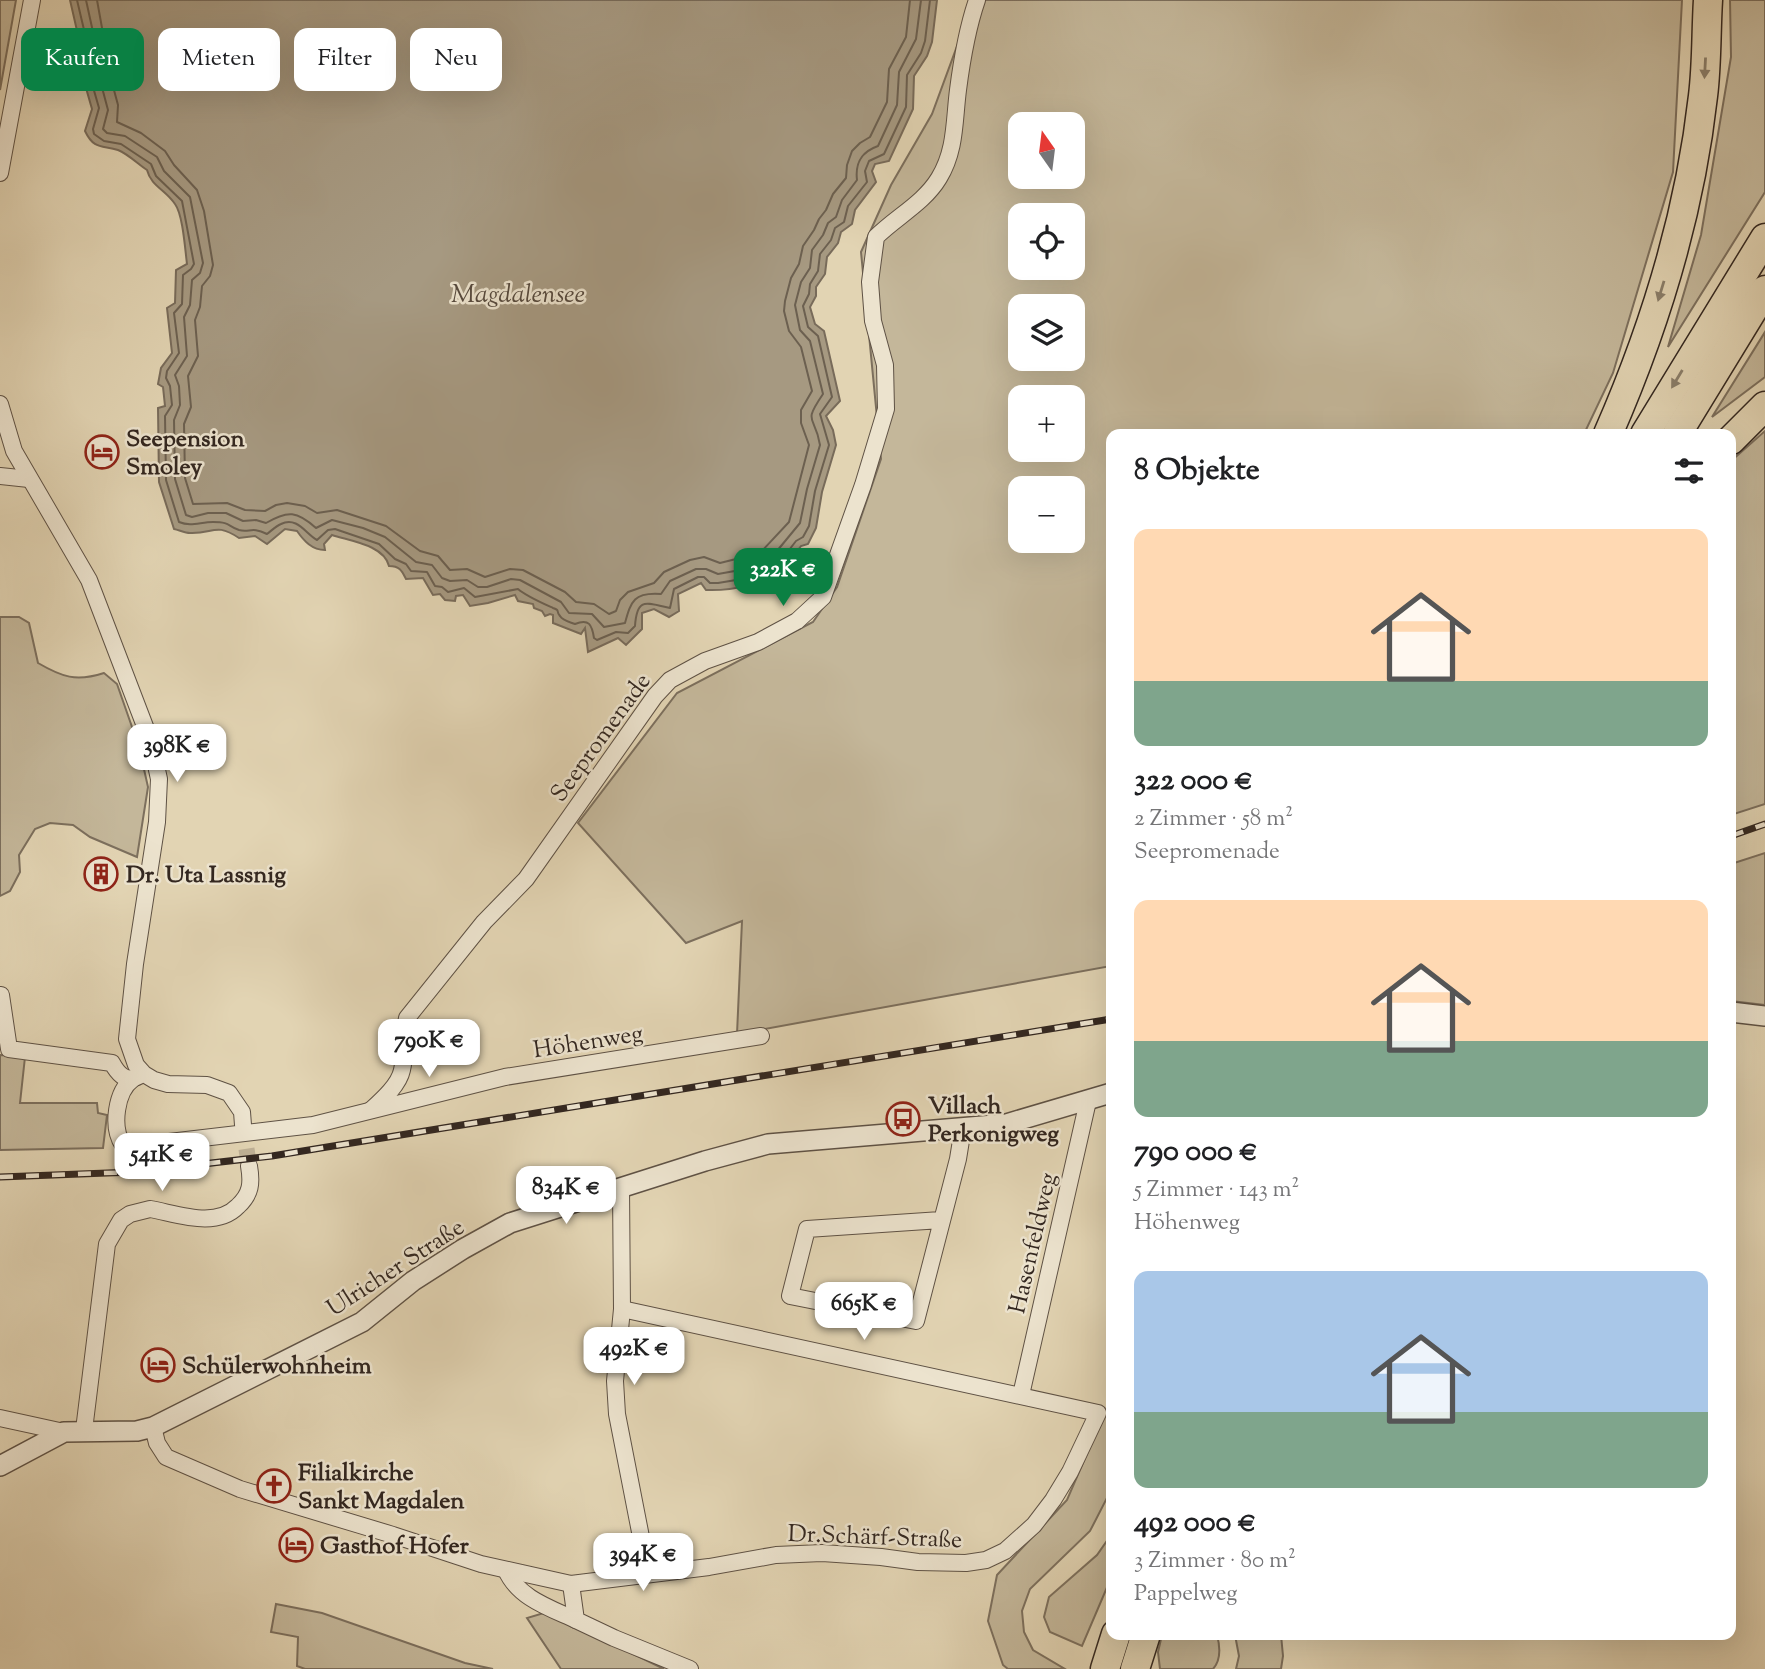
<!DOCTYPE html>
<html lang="de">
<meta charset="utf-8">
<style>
:root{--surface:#fff;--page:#f2f2f2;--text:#202124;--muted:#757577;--accent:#0b8043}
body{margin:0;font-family:"Sorts Mill Goudy",serif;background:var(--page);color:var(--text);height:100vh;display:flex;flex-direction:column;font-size:26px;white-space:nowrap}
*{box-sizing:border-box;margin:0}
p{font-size:23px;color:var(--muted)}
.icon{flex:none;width:38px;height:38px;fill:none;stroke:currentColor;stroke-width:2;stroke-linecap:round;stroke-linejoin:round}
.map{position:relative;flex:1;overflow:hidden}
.sheet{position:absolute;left:1106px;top:429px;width:630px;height:1211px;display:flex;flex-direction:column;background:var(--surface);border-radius:14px;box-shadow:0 7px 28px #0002}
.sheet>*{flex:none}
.hud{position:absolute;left:21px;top:28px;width:665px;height:63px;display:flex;gap:14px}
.needle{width:46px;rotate:346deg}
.controls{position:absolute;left:1008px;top:112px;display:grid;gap:14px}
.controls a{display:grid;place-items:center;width:77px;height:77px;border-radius:14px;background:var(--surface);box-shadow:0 7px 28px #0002;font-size:35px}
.price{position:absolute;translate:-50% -60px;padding:0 16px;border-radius:14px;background:#fff;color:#222;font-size:23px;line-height:46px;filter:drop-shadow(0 2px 4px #0008)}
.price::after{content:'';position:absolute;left:50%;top:42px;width:21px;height:16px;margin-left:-10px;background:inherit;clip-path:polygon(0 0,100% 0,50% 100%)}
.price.active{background:var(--accent);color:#fff}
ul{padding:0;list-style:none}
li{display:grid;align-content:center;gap:14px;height:371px;padding:0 28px}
li span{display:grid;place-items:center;height:217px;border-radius:14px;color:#555}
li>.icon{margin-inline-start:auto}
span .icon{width:126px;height:126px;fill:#fffc;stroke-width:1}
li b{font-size:30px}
h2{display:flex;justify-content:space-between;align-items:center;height:84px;padding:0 28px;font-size:30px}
.tag{padding:0 24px;border-radius:14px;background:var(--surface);box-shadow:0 7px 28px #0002;font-size:24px;line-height:63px}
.tag.active{background:var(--accent);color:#fff}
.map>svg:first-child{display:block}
.green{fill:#c4b79a;stroke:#7c6f5d;stroke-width:2;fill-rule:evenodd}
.water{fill:#a69981;stroke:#786b5a;stroke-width:2}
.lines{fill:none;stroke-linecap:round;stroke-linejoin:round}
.shore{stroke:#6c6050;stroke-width:2}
.minor-tunnel{stroke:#bfb196;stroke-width:16;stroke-dasharray:16 8;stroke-linecap:butt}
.minor-casing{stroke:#5f5245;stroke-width:18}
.tertiary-casing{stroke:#5f5245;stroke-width:22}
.motorway-casing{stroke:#332720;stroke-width:31}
.minor{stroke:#ece3ce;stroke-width:16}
.tertiary{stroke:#ece3ce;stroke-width:19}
.motorway{stroke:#e2d4b3;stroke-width:28}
.rail-casing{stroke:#332720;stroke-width:7}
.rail{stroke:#ece3ce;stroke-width:4.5;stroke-dasharray:13;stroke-linecap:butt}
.oneway{fill:#8a7e6a}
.labels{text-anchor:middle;stroke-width:5;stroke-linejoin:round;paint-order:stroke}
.poi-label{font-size:24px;font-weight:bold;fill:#332720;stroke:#ece3ce;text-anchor:start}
.street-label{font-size:24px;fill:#332720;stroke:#ece3ce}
.water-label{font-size:26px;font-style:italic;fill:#56493d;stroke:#ece3ce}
</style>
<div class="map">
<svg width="1765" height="1669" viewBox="0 0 1765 1669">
<rect width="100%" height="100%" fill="#e2d4b3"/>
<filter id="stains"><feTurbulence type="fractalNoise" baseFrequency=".00286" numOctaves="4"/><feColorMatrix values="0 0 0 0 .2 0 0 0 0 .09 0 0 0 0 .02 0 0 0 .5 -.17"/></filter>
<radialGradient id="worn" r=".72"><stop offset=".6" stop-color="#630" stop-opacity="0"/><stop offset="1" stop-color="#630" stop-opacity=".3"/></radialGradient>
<g class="green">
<path d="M0,0H16L0,90Z"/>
<path d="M974,0H1682L1673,172L1613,373L1584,434H1111V966L737,1034L742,921L686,943L578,823L677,693L813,622L837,587L881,459L861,252L891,185L932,114ZM1020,124H1073V177H1020ZM1020,215H1073V268H1020ZM1020,306H1073V359H1020ZM1020,397H1073V450H1020ZM1020,488H1073V541H1020Z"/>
<path d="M1730,0H1765V192L1668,347L1701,235L1731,57Z"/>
<path d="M1765,332V377L1712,417Z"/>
<path d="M1765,431V804L1731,815V461Z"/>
<path d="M0,617H19L29,623L38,663C62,677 76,682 104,673L117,684L139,747L148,787L137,857L90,837L73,825L50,823L35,829L19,855L20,872L10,891L0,896Z"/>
<path d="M1765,853V1005L1731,1001V864Z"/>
<path d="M0,1055L25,1057L20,1103H97L98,1113L107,1115L103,1148L0,1150Z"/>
<path d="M1111,1398V1484L1108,1496L1090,1531L1030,1589L1022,1611L1024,1632L1033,1650L1065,1669H1008L1003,1665L988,1621L997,1575L1067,1500Z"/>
<path d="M1111,1535V1578L1082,1646L1050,1632L1044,1617L1049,1597L1097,1555Z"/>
<path d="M276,1604L322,1613L465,1663L493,1669H305L297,1666L298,1637L271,1632Z"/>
<path d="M547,1612L664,1669H561L527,1618Z"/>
<path d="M1162,1635H1217C1220,1646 1221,1660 1213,1669H1160L1158,1652Z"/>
<path d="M1235,1635H1281L1283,1656L1281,1669H1236L1239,1656Z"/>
</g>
<path class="water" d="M70,0H937L932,42L927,56L914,76L913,109L889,161L875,164L872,171L876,182L855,210L852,224L841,232L838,243L827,257L825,274L816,287V296L810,307L815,324L824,331L840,401L826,416L833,430L836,445L822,492L816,528L808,544L801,546C796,553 790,561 784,567C766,585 730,591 706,590L701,583L678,594L679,611L669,617L654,609L642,613V629L626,645L618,638L588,652L585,628L581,634L553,623V615L550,614L545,616L542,611L534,608L533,604L518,601L515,595L488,603L470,606L463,595L456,596L455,601L445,600L440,594L433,595L423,578L406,579C402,571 400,566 389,566C384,545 350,541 332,535L324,544L325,550C312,550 304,541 297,531L285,529L267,544L255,536L239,538C215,522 214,534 190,533C185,533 179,530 174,529L159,482L158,408L165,406L163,387L158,384L161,368L172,353L167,308L175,303L176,270L187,264C185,249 183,215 175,204C166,190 151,186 147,170C138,164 128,154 118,150C102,145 94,150 85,131L92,109L84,81L87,62L80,50L71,47V40L78,35Z"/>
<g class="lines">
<g class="shore">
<path d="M77,0L85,34L83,43L94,62L91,80L99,108L93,129L94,134L104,141L121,144L151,164L156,176L182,201L194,264L191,269L183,275L182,304L174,313L179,353L167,371L166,378L170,386L172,405L165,416L166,480L179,522C191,527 200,522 213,522C231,522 227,526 239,530C250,533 251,526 267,534C271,531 276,526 281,524C297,516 306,534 317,540L328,530L335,529L379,544L395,559L406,564L411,571L427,572L435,586L442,587L448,592L464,588L475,597L518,589C526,596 542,603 553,608C561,611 555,610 560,616C563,621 570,622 575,624C589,618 592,625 594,638L597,640L616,632L628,633L635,626C637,595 648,604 670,608L674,589L698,577H704L710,583H718L748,578L768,570L779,563L796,541L803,537L809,526L815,491L829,445L820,414L832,397L818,336L808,327L803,306L809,294L810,284L818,271L820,254L831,240L835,228L844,222L848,206L867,182L865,171L869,161L884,154L906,107L907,75L921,53L925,41L930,0"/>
<path d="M86,0L93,32V41L103,61L100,80L108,110L103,129L107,133L125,136L157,157L164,171L190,197L203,263L200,273L192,280L190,305L184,317L187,356L175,375L179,386L180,405L174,420L175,479L186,515L192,517L208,513H226L243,521L256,520L266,523C288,510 297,511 316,528L332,520L363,528L385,537L416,562L432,565L442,578L450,581L467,580L478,587H487L511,579L520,580L561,602L569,613L592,614L604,627L625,623C631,601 634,592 661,594L670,581L696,569H706L718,574L746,569L772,557L800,523L807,489L820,445C815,414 802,425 823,394L810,341L800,330L795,305L801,282L810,268L812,250L823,235L828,223L836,217L842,200L857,180C855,163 861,152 878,146L897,105L899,72L916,39L921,0"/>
<path d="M97,0L104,39L113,57L111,79L118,105L117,122L141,133L165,151L174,165L197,190L204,211L213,265L210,276L202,286L200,307L195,320L198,356L188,376L191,407L184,424L185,478L193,504L227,503L245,510L265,511L276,505L287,503L305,506L317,513L337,510L386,526L420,551L438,556L450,570L467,569L485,577L510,569L523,570L565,592L576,602L594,604L609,614L616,611L620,600L628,592L654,583L664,572L690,560L704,557L720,563L760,553L789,522L809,445L801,423V410L812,391L801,347L789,331L784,311L785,301L791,278L799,264L803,246L814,230L819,219L826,210L833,194L846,178L847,165L852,151L860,143L870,137L887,102L889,69L906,37L910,0"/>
</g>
<path class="minor-tunnel" d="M243,1125L249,1166"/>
<defs>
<g id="minor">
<path d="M0,173L32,0"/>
<path d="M0,404L14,451L89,580L151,742L159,779L157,822L135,964L127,1039L136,1065L144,1074L154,1080L168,1084L207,1085L229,1093L242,1112L243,1125"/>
<path d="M0,476L29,479"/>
<path d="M1,995L9,1049L112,1063C118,1074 126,1083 139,1076"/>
<path d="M133,1079C116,1091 111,1127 123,1145L135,1146L313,1125L505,1077L761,1036"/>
<path d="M371,1110C382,1100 399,1085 402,1070C406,1053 403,1035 407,1018L484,922L526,879L655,696L670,680L705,661L758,642L797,621L823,597L863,485L886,409L885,365L873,321L870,282L876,237C896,217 924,203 939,178C956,150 954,121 958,90C962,59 967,29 977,0"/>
<path d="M621,1187L622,1309L615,1381L617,1414L641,1537L628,1576"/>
<path d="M941,1220L807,1229L790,1296L916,1321L958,1159L963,1128"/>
<path d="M1021,1395L1088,1101"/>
<path d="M0,1418L64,1432"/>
<path d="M153,1427L157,1443L166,1457L240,1489L393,1535L481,1564L571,1584L709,1567L776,1555L822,1553L881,1557L918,1562L966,1563L986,1560L1005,1551L1034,1525L1053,1500L1070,1472L1098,1413L622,1309"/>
<path d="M84,1430L107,1244L121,1220L130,1214L150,1209C178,1214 216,1229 238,1206C251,1194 252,1183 249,1166"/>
<path d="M506,1570C518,1598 550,1608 576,1620"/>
<path d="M571,1584L576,1620L614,1638L690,1669"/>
</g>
<g id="tertiary">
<path d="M1731,1012L1765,1016"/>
<path d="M0,1466L64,1432L137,1431L153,1427L362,1322L413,1281L463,1249L510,1223L705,1161L768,1144L1006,1124L1111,1093"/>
</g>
<g id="motorway">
<path d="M1608,434C1655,327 1690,212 1703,96C1707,64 1706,32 1708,0"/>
<path d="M1645,434L1765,238"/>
<path d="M1677,434L1765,290"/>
<path d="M1731,440L1765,406"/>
<path d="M1105,1669L1116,1634"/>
<path d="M1135,1669L1146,1634"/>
</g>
</defs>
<use href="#minor" class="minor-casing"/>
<use href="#tertiary" class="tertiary-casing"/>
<use href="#motorway" class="motorway-casing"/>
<use href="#minor" class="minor"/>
<use href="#tertiary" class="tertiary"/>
<use href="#motorway" class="motorway"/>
<defs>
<g id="rail">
<path d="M1731,836L1765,824"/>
<path d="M0,1177L134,1172L272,1156L1111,1019"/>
</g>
</defs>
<use href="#rail" class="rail-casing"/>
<use href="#rail" class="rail"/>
</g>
<defs><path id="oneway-solid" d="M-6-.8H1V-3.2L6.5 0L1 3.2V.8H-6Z" transform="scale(1.75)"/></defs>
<g class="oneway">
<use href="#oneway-solid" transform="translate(1705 68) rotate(93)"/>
<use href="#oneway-solid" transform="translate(1661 291) rotate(107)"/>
<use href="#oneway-solid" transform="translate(1677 379) rotate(121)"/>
</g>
<defs>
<symbol id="hotel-ring" viewBox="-11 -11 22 22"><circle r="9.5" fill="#ece3ce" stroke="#8f2418" stroke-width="1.5"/><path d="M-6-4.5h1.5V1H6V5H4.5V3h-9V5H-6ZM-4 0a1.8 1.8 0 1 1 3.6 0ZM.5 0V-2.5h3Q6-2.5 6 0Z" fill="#8f2418"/></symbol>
<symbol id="building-ring" viewBox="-11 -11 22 22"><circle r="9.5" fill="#ece3ce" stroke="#8f2418" stroke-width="1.5"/><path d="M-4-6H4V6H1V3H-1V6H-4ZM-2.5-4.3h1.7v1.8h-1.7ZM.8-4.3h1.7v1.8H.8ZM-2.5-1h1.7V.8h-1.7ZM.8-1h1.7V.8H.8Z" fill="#8f2418"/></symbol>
<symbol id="bus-ring" viewBox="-11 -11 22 22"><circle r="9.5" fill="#ece3ce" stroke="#8f2418" stroke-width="1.5"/><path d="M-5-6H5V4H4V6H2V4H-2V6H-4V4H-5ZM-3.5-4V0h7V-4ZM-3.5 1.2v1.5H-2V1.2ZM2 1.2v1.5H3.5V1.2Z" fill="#8f2418"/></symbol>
<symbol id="church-ring" viewBox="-11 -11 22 22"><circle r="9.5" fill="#ece3ce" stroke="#8f2418" stroke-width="1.5"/><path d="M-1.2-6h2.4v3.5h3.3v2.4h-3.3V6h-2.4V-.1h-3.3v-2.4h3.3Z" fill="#8f2418"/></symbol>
</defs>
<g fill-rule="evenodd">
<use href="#hotel-ring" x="83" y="433" width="38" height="38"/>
<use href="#building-ring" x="82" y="855" width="38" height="38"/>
<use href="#bus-ring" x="884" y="1100" width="38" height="38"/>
<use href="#hotel-ring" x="139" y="1346" width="38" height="38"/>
<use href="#church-ring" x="255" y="1467" width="38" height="38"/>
<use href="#hotel-ring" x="277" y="1526" width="38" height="38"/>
</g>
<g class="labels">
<g class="poi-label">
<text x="126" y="446">Seepension<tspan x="126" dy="28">Smoley</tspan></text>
<text x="126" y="882">Dr. Uta Lassnig</text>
<text x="928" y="1113">Villach<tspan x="928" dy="28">Perkonigweg</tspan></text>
<text x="182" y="1373">Schülerwohnheim</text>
<text x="298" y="1480">Filialkirche<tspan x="298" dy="28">Sankt Magdalen</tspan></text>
<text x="320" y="1553">Gasthof Hofer</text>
</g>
<g class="street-label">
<text transform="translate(600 737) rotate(-54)" y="8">Seepromenade</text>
<text transform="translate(588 1041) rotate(-9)" y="8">Höhenweg</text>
<text transform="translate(1032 1243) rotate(-77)" y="8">Hasenfeldweg</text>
<text transform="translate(395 1267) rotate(-33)" y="8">Ulricher Straße</text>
<text transform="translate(875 1536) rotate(2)" y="8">Dr.Schärf-Straße</text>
</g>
<g class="water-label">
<text x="518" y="302">Magdalensee</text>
</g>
</g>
<rect width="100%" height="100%" filter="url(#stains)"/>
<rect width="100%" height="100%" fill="url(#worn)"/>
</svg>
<div class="controls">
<a><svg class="needle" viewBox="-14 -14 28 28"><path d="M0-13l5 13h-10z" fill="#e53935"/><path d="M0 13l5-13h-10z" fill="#757577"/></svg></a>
<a><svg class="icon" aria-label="locate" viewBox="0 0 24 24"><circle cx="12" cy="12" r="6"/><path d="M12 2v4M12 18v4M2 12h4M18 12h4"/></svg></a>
<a><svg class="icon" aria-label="layers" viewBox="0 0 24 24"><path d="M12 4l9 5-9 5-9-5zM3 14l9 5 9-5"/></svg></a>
<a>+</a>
<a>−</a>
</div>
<b class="price active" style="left:783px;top:608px">322K €</b>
<b class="price" style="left:177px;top:784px">398K €</b>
<b class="price" style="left:429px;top:1079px">790K €</b>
<b class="price" style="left:162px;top:1193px">541K €</b>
<b class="price" style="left:566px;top:1226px">834K €</b>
<b class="price" style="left:864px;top:1342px">665K €</b>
<b class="price" style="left:634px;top:1387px">492K €</b>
<b class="price" style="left:643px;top:1593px">394K €</b>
<div class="hud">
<a class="tag active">Kaufen</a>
<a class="tag">Mieten</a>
<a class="tag">Filter</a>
<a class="tag">Neu</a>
</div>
<section class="sheet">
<h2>8 Objekte<svg class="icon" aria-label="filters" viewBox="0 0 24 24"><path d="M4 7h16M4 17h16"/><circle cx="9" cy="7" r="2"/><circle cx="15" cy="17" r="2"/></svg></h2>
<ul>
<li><span style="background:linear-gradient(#ffd9b3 70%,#7fa58c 0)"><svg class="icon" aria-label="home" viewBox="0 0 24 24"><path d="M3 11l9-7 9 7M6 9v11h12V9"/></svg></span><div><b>322 000 €</b><p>2 Zimmer · 58 m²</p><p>Seepromenade</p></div></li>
<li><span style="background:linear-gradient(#ffd9b3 65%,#7fa58c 0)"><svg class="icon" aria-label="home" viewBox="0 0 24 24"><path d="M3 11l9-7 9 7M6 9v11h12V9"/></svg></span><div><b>790 000 €</b><p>5 Zimmer · 143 m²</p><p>Höhenweg</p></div></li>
<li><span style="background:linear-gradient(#a9c7e8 65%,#7fa58c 0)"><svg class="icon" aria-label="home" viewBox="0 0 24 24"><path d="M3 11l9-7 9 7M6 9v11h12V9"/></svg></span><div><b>492 000 €</b><p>3 Zimmer · 80 m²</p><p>Pappelweg</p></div></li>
</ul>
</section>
</div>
